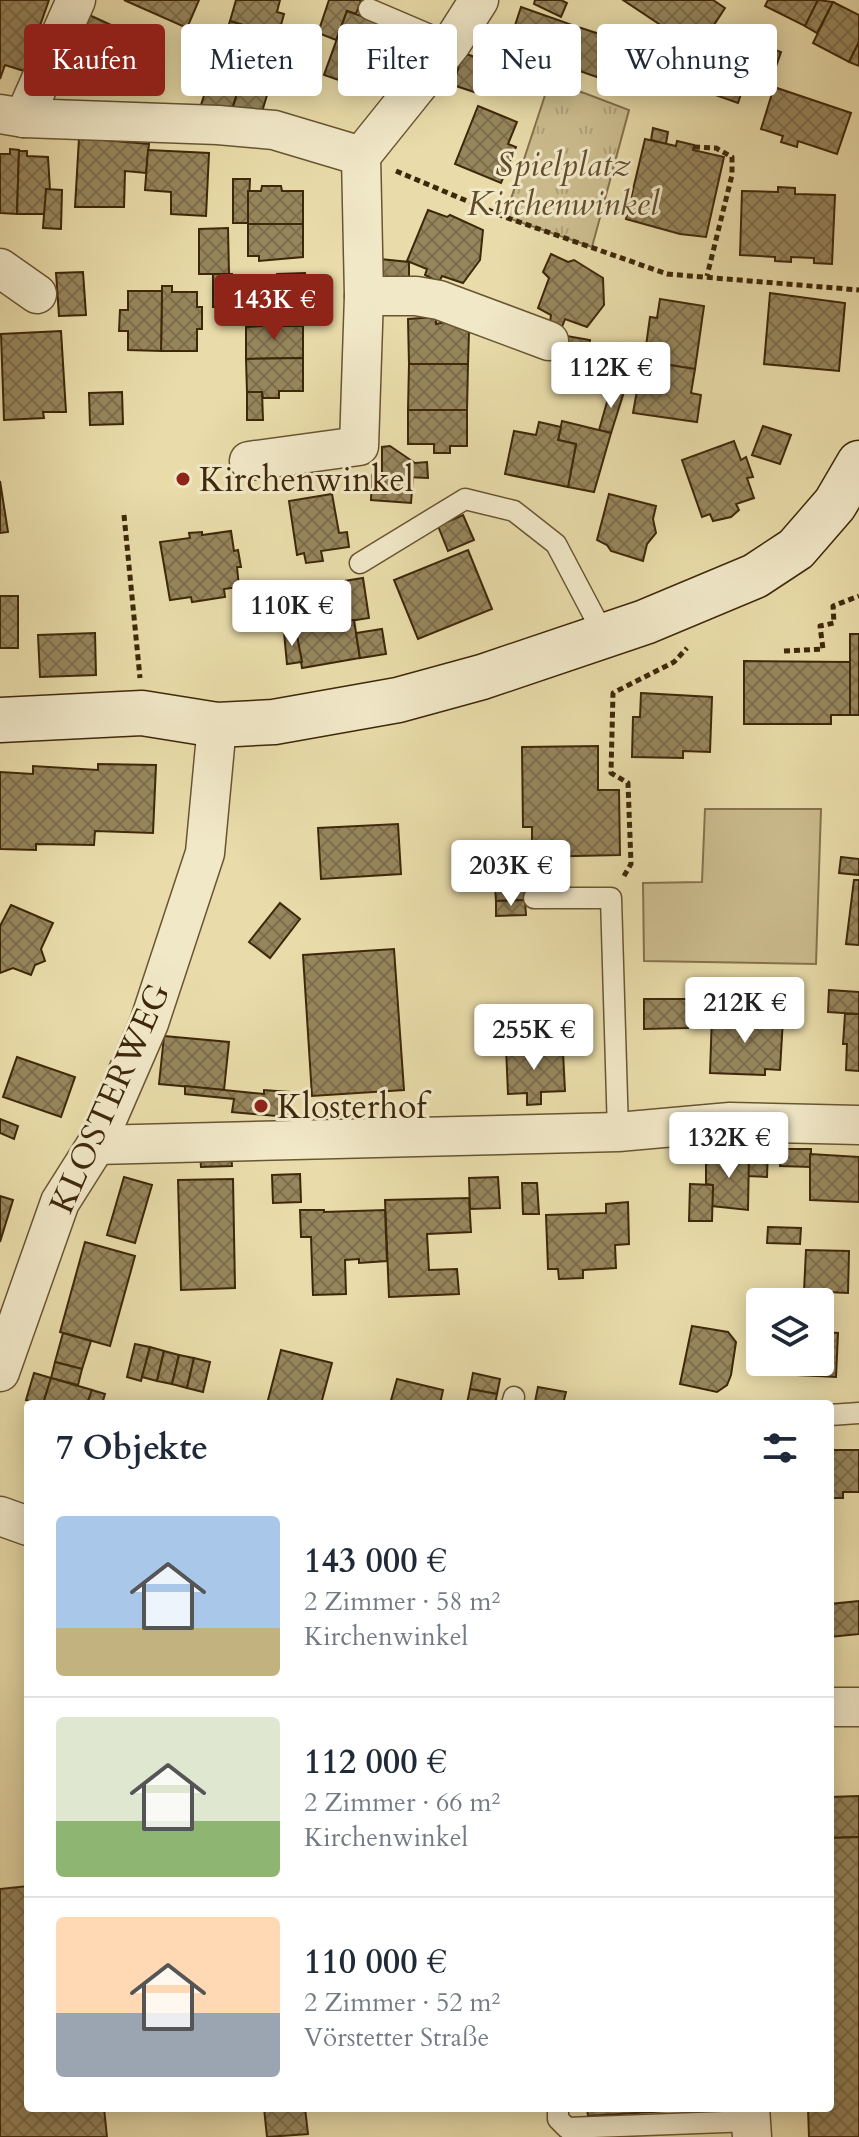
<!DOCTYPE html>
<html lang="de">
<meta charset="utf-8">
<style>
:root{--surface:#fff;--page:#f2f2f3;--text:#1f2937;--muted:#747a83;--line:#e0e1e3;--accent:#8f2418}
body{margin:0;font-family:Cardo,serif;background:var(--page);color:var(--text);height:100vh;display:flex;flex-direction:column;font-size:30px;white-space:nowrap}
*{box-sizing:border-box;margin:0}
p{font-size:26px;color:var(--muted)}
.icon{flex:none;width:44px;height:44px;fill:none;stroke:currentColor;stroke-width:2;stroke-linecap:round;stroke-linejoin:round}
.map{position:relative;flex:1;overflow:hidden}
.details{position:absolute;left:24px;top:1400px;width:810px;height:712px;display:flex;flex-direction:column;background:var(--surface);border-radius:8px;box-shadow:0 4px 20px #0003}
.details>*{flex:none}
.hud{position:absolute;left:24px;top:24px;width:812px;height:72px;display:flex;gap:16px}
.buttons{position:absolute;left:746px;top:1288px;display:grid;gap:16px}
.buttons a{display:grid;place-items:center;width:88px;height:88px;border-radius:8px;background:var(--surface);box-shadow:0 4px 20px #0003;font-size:40px}
.price{position:absolute;translate:-50% -68px;padding:0 18px;border-radius:8px;background:#fff;color:#222;font-size:26px;line-height:52px;filter:drop-shadow(0 2px 4px #0008)}
.price::after{content:'';position:absolute;left:50%;top:48px;width:24px;height:18px;margin-left:-12px;background:inherit;clip-path:polygon(0 0,100% 0,50% 100%)}
.price.selected{background:var(--accent);color:#fff}
ul{padding:0;list-style:none}
li{display:flex;align-items:center;gap:24px;height:200px;padding:0 32px}
li+li{border-top:2px solid var(--line)}
li span{display:grid;place-items:center;flex:none;width:224px;height:160px;border-radius:8px;color:#555}
li>.icon{margin-inline-start:auto}
span .icon{width:96px;height:96px;fill:#fffc;stroke-width:1}
li b{font-size:34px}
h2{display:flex;justify-content:space-between;align-items:center;height:96px;padding:0 32px;font-size:34px}
.chip{padding:0 28px;border-radius:8px;background:var(--surface);box-shadow:0 4px 20px #0003;font-size:28px;line-height:72px}
.chip.selected{background:var(--accent);color:#fff}
.map>svg:first-child{display:block}
.grass{fill:#ccbd8f;stroke:#85724c;stroke-width:2}
.park{fill:url(#park-tufts);stroke:#85724c;stroke-width:2}
.building{fill:url(#building-cross-hatch);stroke:#3e280a;stroke-width:2}
.lines{fill:none;stroke-linecap:round;stroke-linejoin:round}
.lane-casing{stroke:#695532;stroke-width:23}
.street-casing{stroke:#695532;stroke-width:41}
.secondary-casing{stroke:#3e280a;stroke-width:47}
.path{stroke:#3e280a;stroke-width:5;stroke-dasharray:6 4;stroke-linecap:butt}
.lane{stroke:#f1e8c8;stroke-width:20}
.street{stroke:#f1e8c8;stroke-width:38}
.secondary{stroke:#f1e8c8;stroke-width:44}
.poi-dot{fill:#8f2418;stroke:#f1e8c8;stroke-width:3}
.labels{text-anchor:middle;stroke-width:6;stroke-linejoin:round;paint-order:stroke}
.park-label{font-size:34px;font-style:italic;fill:#624d2b;stroke:#f1e8c8}
.poi-label{font-size:34px;fill:#3e280a;stroke:#f1e8c8;text-anchor:start}
.street-label{font-size:34px;fill:#3e280a;stroke:#f1e8c8}
</style>
<div class="map">
<svg width="859" height="2137" viewBox="0 0 859 2137">
<defs>
<pattern id="park-tufts" width="24" height="20" patternUnits="userSpaceOnUse" patternTransform="scale(2)"><rect width="24" height="20" fill="#ccbd8f"/><path d="M3 7l-1-3M5 7V3M7 7l1-3M15 17l-1-3M17 17v-4M19 17l1-3" fill="none" stroke="#b0a27a"/></pattern>
<pattern id="building-cross-hatch" width="8" height="8" patternUnits="userSpaceOnUse" patternTransform="scale(2)"><rect width="8" height="8" fill="#97865d"/><path d="M0 0l8 8M0 8l8-8" fill="none" stroke="#7d6e4b"/></pattern>
</defs>
<rect width="100%" height="100%" fill="#e9dcaa"/>
<filter id="stains"><feTurbulence type="fractalNoise" baseFrequency=".0025" numOctaves="4"/><feColorMatrix values="0 0 0 0 .2 0 0 0 0 .09 0 0 0 0 .02 0 0 0 .5 -.17"/></filter>
<radialGradient id="worn" r=".72"><stop offset=".6" stop-color="#630" stop-opacity="0"/><stop offset="1" stop-color="#630" stop-opacity=".3"/></radialGradient>
<path class="grass" d="M705,809H821L816,964L644,961L643,883L702,882Z"/>
<path class="park" d="M550,80L629,110L592,247L505,217Z"/>
<g class="building">
<path d="M0,0H49L24,71L5,65L0,79Z"/>
<path d="M124,0H199L187,28Z"/>
<path d="M236,0H280L277,12L284,14L278,36L230,21Z"/>
<path d="M329,0H361L356,14L347,11L336,40L318,33Z"/>
<path d="M535,0H561L567,3L561,17L534,4Z"/>
<path d="M623,0H713L725,8L701,45L680,32L677,36Z"/>
<path d="M768,0H818L805,26L765,6Z"/>
<path d="M818,0L833,2L817,33L805,26Z"/>
<path d="M833,2L859,15V42L849,62L813,43Z"/>
<path d="M521,7L578,27L565,66L508,47Z"/>
<path d="M347,11L398,29L376,93L324,75Z"/>
<path d="M87,14L133,35L107,92L62,73Z"/>
<path d="M230,21L278,36L271,58L263,56L257,73L217,61Z"/>
<path d="M578,27L627,43L614,83L565,66Z"/>
<path d="M744,39L781,52L771,81L733,68Z"/>
<path d="M859,42V66L849,62Z"/>
<path d="M679,51L748,73L738,103L670,79Z"/>
<path d="M463,53L490,62L480,94L453,85Z"/>
<path d="M211,74L240,84L231,113L199,111Z"/>
<path d="M240,84L268,92L261,115L231,113Z"/>
<path d="M774,87L851,113L837,154L798,141L797,147L781,142L783,136L761,129Z"/>
<path d="M478,106L517,122L508,144L516,147L501,183L455,164Z"/>
<path d="M653,128L668,132L666,144L651,140Z"/>
<path d="M79,138L149,144L146,173L125,171L124,207H75Z"/>
<path d="M645,139L676,146L677,141L694,145L693,150L724,157L706,237L680,234L626,219Z"/>
<path d="M10,149L19,150L17,214L0,213V154H10Z"/>
<path d="M148,150L209,153L206,216L171,214V192L145,190Z"/>
<path d="M19,151H27V156L48,157L50,190L46,189V214H17Z"/>
<path d="M233,179H250L248,223H233Z"/>
<path d="M262,186H281L282,191H303V224H248V191H261Z"/>
<path d="M778,187L795,188V194L835,195L832,264L814,263V258L791,257V262L775,261V257L740,255L742,191L778,192Z"/>
<path d="M46,189L62,190L61,229L43,228Z"/>
<path d="M428,210L447,217L450,215L483,230L480,260L463,283L442,276L439,282L425,275L427,269L407,261Z"/>
<path d="M248,224H303V257L259,261V256H248Z"/>
<path d="M228,228L229,274H199V229Z"/>
<path d="M551,254L568,262L574,260L603,278L604,305L587,327L565,319L562,327L550,322L551,315L538,308L549,278L543,272Z"/>
<path d="M380,259L409,262V290L381,291Z"/>
<path d="M83,272L86,315L59,316L56,273Z"/>
<path d="M305,273L306,291H277V274Z"/>
<rect x="213" y="274" width="19" height="33"/>
<path d="M162,286H172V292H197V307H202V329H197V351H161Z"/>
<path d="M128,291H162L161,351L128,350V331H119L120,310H128Z"/>
<path d="M277,291H306V308L278,309Z"/>
<path d="M770,293L845,303L839,371L764,364Z"/>
<path d="M660,299L704,306L695,369L650,362L653,347L646,346L650,317L657,318Z"/>
<path d="M436,317V324L445,322L469,331L468,364H409L408,319Z"/>
<path d="M262,321H278V326H303V358L246,359V327L262,326Z"/>
<path d="M61,331L66,412H43L44,418L4,420L1,334Z"/>
<path d="M561,335L590,340L588,355L559,349Z"/>
<path d="M303,358V391H279V398H263L262,392H247L246,359Z"/>
<path d="M650,362L695,369L691,393L701,395L697,422L633,413L638,385L647,386Z"/>
<path d="M409,364H468L467,410H408Z"/>
<path d="M611,388L624,392L611,433L599,430Z"/>
<path d="M122,392L123,424L90,425L89,393Z"/>
<path d="M247,392H262L263,420H247Z"/>
<path d="M408,410H467V446H450V453H434V444H408Z"/>
<path d="M562,421L611,433L594,492L568,487L576,444L558,440Z"/>
<path d="M539,422L561,427L558,440L576,444L568,487L505,474L514,431L536,435Z"/>
<path d="M763,426L791,435L780,464L752,455Z"/>
<path d="M734,441L741,460L746,457L753,477L747,478L754,498L736,504L739,510L731,517L713,521L710,514L702,517L682,460Z"/>
<path d="M390,446L415,463L427,462L428,478L382,476V447Z"/>
<path d="M372,475L413,478L411,503L371,500Z"/>
<path d="M0,481L8,532L0,533Z"/>
<path d="M332,494L339,533L347,532L349,547L321,551L323,561L306,563L304,553L297,555L289,501Z"/>
<path d="M609,494L656,506L653,519L656,533L647,544L643,561L611,551L607,545L597,540Z"/>
<path d="M463,515L474,540L448,551L438,526Z"/>
<path d="M231,531L234,551L238,550L241,567H237L239,587L224,589L225,597L192,602L191,597L170,600L160,542L190,538L189,533L202,532V535Z"/>
<path d="M468,550L492,609L418,639L394,580Z"/>
<path d="M363,578L369,618L306,628L300,588Z"/>
<rect x="0" y="596" width="18" height="52"/>
<path d="M354,620L360,658L302,668L296,630Z"/>
<path d="M382,629L386,654L360,658L356,633Z"/>
<path d="M296,630L302,662L287,664L284,632Z"/>
<path d="M95,633L96,675L40,677L38,635Z"/>
<rect x="850" y="634" width="9" height="81"/>
<path d="M744,661L850,662V715H831V724H744Z"/>
<path d="M641,693L712,697L710,752L683,751V758L632,757L633,717H640Z"/>
<path d="M598,746V790H619L620,855L532,857V827H523L522,747Z"/>
<path d="M98,764L156,765L153,833L95,831L94,845L36,844V850L0,849V772L33,774V766L98,770Z"/>
<path d="M398,824L401,874L321,879L318,828Z"/>
<path d="M841,857L859,859V875L839,873Z"/>
<path d="M854,880H859V945L846,944Z"/>
<path d="M525,885V900L496,901L495,886Z"/>
<path d="M525,900L526,915L496,916V901Z"/>
<path d="M280,903L300,919L270,958L249,942Z"/>
<path d="M11,905L53,923L41,949L45,961L35,965L31,975L13,968L0,973V926Z"/>
<path d="M394,949L404,1090L312,1096L303,955Z"/>
<path d="M829,990L859,992V1014L828,1012Z"/>
<path d="M644,999H688V1028L644,1029Z"/>
<path d="M845,1014H859V1071L846,1070L847,1044H843Z"/>
<path d="M712,1015L783,1019L780,1070L765,1069V1075L710,1073Z"/>
<path d="M164,1036L229,1042L224,1090L159,1084Z"/>
<path d="M547,1044L548,1053L563,1052L565,1091L541,1092V1104L527,1105V1093L508,1094L506,1047Z"/>
<path d="M17,1057L75,1077L61,1117L3,1097Z"/>
<path d="M185,1086L264,1094V1090L290,1092L288,1117L232,1112L234,1099L185,1094Z"/>
<path d="M0,1119L18,1126L14,1139L0,1133Z"/>
<path d="M749,1147L768,1149L767,1177L747,1176Z"/>
<path d="M781,1149H811V1167L780,1166Z"/>
<path d="M231,1151L232,1166L201,1167L200,1152Z"/>
<path d="M715,1152H749L748,1210L712,1206L713,1185L706,1184V1162H715Z"/>
<path d="M810,1154L859,1157V1202L810,1200Z"/>
<path d="M300,1174L301,1202L273,1203L272,1175Z"/>
<path d="M124,1177L152,1185L135,1243L107,1235Z"/>
<path d="M498,1177L500,1208L470,1209L469,1178Z"/>
<path d="M233,1179L235,1288L181,1290L178,1180Z"/>
<path d="M522,1183H537L539,1214H523Z"/>
<path d="M690,1184L713,1185L712,1221H689Z"/>
<path d="M0,1196L13,1200L0,1242Z"/>
<path d="M469,1198L471,1232L427,1234L429,1270L457,1269L459,1294L389,1297L385,1200Z"/>
<path d="M628,1202L629,1244L615,1245L616,1268L583,1270V1278L559,1279L558,1269H548L546,1215L606,1213V1204Z"/>
<path d="M300,1210H324V1212L385,1210L387,1261L359,1263V1259L345,1260L346,1294L313,1295L311,1237H301Z"/>
<path d="M768,1227L801,1228L800,1244L767,1243Z"/>
<path d="M85,1242L135,1256L110,1346L60,1332Z"/>
<path d="M806,1250L849,1251L848,1293L804,1291Z"/>
<path d="M692,1326L728,1332L736,1342L731,1375L727,1385L717,1392L680,1384Z"/>
<path d="M820,1332L838,1333L836,1377L777,1374V1362H820Z"/>
<path d="M63,1333L91,1341L82,1369L55,1362Z"/>
<path d="M135,1344L150,1347L141,1381L127,1377Z"/>
<path d="M150,1347L164,1351L157,1381L142,1377Z"/>
<path d="M281,1350L332,1363L321,1404H267Z"/>
<path d="M164,1351L179,1355L172,1384L157,1381Z"/>
<path d="M179,1355L194,1358L187,1388L172,1384Z"/>
<path d="M194,1358L210,1362L203,1392L187,1388Z"/>
<path d="M55,1362L82,1369L78,1385L51,1378Z"/>
<path d="M34,1373L51,1378L43,1404L26,1400Z"/>
<path d="M473,1373L500,1379L497,1394L470,1389Z"/>
<path d="M51,1378L92,1390L87,1404H43Z"/>
<path d="M397,1379L443,1390L440,1404H390Z"/>
<path d="M538,1387L566,1392L563,1404L535,1402Z"/>
<path d="M470,1389L497,1394L495,1404L467,1403Z"/>
<path d="M92,1390L105,1394L102,1404H87Z"/>
<path d="M830,1450H859V1492H843V1498H830Z"/>
<path d="M859,1601V1634L830,1637V1604Z"/>
<path d="M859,1796V1837L830,1838V1797Z"/>
<path d="M859,1837V2137H809L808,2108H830V1838Z"/>
<path d="M28,1886V2108H104L107,2137H0V1889Z"/>
<path d="M264,2108H305L308,2134L267,2137Z"/>
<path d="M587,2108H684V2110L588,2116Z"/>
</g>
<g class="lines">
<defs>
<g id="lane">
<path d="M369,9L451,44"/>
<path d="M360,563L465,499L514,511L556,544L604,635"/>
<path d="M534,898H611L618,1132"/>
<path d="M512,1404L514,1397"/>
<path d="M830,1415L859,1413"/>
<path d="M558,2108V2119L567,2128L751,2121"/>
</g>
<g id="street">
<path d="M0,114L24,118L218,125L274,130L361,156"/>
<path d="M24,118L76,0"/>
<path d="M361,156L451,44L479,0"/>
<path d="M0,268L37,294"/>
<path d="M364,296H416L439,300L549,341"/>
<path d="M249,461L359,446L364,296L361,156"/>
<path d="M96,1145L618,1132L730,1122L859,1125"/>
<path d="M0,1372L60,1202L96,1145L149,1023L205,853L217,725"/>
<path d="M0,1516L28,1526"/>
<path d="M830,1707H859"/>
<path d="M750,2108L752,2137"/>
</g>
<path id="secondary" d="M0,720L142,713L217,725L274,722L398,700L482,677L645,622L755,576L796,549L835,504L859,463"/>
</defs>
<use href="#lane" class="lane-casing"/>
<use href="#street" class="street-casing"/>
<use href="#secondary" class="secondary-casing"/>
<g class="path">
<path d="M694,147L716,148L732,157V175L707,276"/>
<path d="M396,171L505,217L667,274L859,290"/>
<path d="M124,515L140,678"/>
<path d="M784,651L823,649L820,626L834,623L833,606L859,596"/>
<path d="M624,876L631,864L628,783L611,773L613,693L674,662L687,648"/>
</g>
<use href="#lane" class="lane"/>
<use href="#street" class="street"/>
<use href="#secondary" class="secondary"/>
</g>
<g class="poi-dot">
<circle cx="183" cy="479" r="8"/>
<circle cx="261" cy="1106" r="8"/>
</g>
<g class="labels">
<g class="park-label">
<text x="563" y="176">Spielplatz<tspan x="563" dy="39">Kirchenwinkel</tspan></text>
</g>
<g class="poi-label">
<text x="199" y="491">Kirchenwinkel</text>
<text x="277" y="1118">Klosterhof</text>
</g>
<g class="street-label">
<text transform="translate(109 1098) rotate(-66)" y="12">KLOSTERWEG</text>
</g>
</g>
<rect width="100%" height="100%" filter="url(#stains)"/>
<rect width="100%" height="100%" fill="url(#worn)"/>
</svg>
<div class="buttons">
<a><svg class="icon" aria-label="layers" viewBox="0 0 24 24"><path d="M12 4l9 5-9 5-9-5zM3 14l9 5 9-5"/></svg></a>
</div>
<b class="price selected" style="left:274px;top:342px">143K €</b>
<b class="price" style="left:611px;top:410px">112K €</b>
<b class="price" style="left:292px;top:648px">110K €</b>
<b class="price" style="left:511px;top:908px">203K €</b>
<b class="price" style="left:745px;top:1045px">212K €</b>
<b class="price" style="left:534px;top:1072px">255K €</b>
<b class="price" style="left:729px;top:1180px">132K €</b>
<div class="hud">
<a class="chip selected">Kaufen</a>
<a class="chip">Mieten</a>
<a class="chip">Filter</a>
<a class="chip">Neu</a>
<a class="chip">Wohnung</a>
</div>
<section class="details">
<h2>7 Objekte<svg class="icon" aria-label="filters" viewBox="0 0 24 24"><path d="M4 7h16M4 17h16"/><circle cx="9" cy="7" r="2"/><circle cx="15" cy="17" r="2"/></svg></h2>
<ul>
<li><span style="background:linear-gradient(#a9c7e8 70%,#c2b280 0)"><svg class="icon" aria-label="home" viewBox="0 0 24 24"><path d="M3 11l9-7 9 7M6 9v11h12V9"/></svg></span><div><b>143 000 €</b><p>2 Zimmer · 58 m²</p><p>Kirchenwinkel</p></div></li>
<li><span style="background:linear-gradient(#dfe7d0 65%,#8fb573 0)"><svg class="icon" aria-label="home" viewBox="0 0 24 24"><path d="M3 11l9-7 9 7M6 9v11h12V9"/></svg></span><div><b>112 000 €</b><p>2 Zimmer · 66 m²</p><p>Kirchenwinkel</p></div></li>
<li><span style="background:linear-gradient(#ffd9b3 60%,#9aa5b1 0)"><svg class="icon" aria-label="home" viewBox="0 0 24 24"><path d="M3 11l9-7 9 7M6 9v11h12V9"/></svg></span><div><b>110 000 €</b><p>2 Zimmer · 52 m²</p><p>Vörstetter Straße</p></div></li>
</ul>
</section>
</div>
